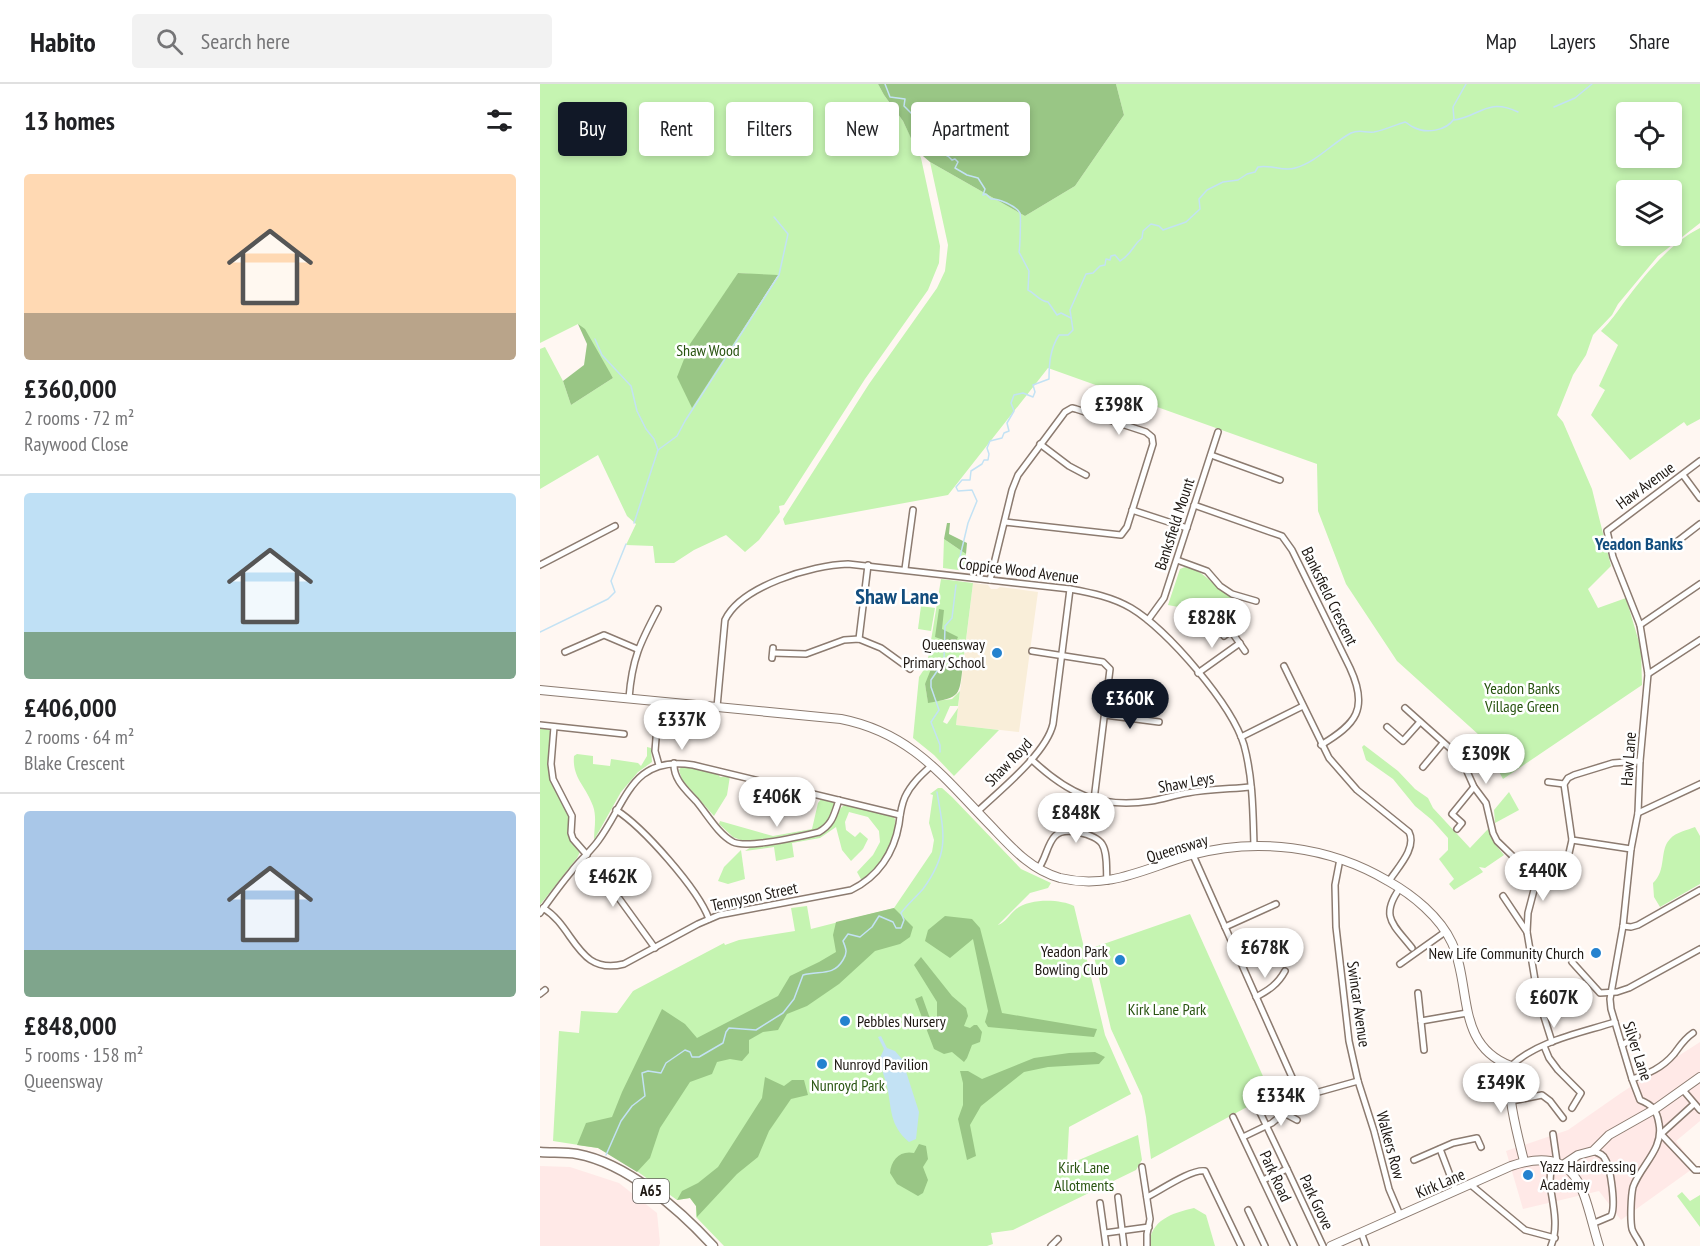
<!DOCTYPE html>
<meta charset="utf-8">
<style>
:root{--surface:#fff;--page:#f2f2f2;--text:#202124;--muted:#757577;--line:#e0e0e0;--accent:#111827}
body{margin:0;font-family:"PT Sans Narrow",sans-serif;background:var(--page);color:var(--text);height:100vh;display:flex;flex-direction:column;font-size:22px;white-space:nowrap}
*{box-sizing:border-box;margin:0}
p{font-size:20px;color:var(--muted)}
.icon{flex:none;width:33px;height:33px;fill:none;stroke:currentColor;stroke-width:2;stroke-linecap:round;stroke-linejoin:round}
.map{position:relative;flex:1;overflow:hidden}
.details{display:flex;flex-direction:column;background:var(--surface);width:540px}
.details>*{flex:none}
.top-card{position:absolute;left:18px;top:18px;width:570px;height:54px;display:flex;gap:12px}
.controls{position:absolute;left:1076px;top:18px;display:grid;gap:12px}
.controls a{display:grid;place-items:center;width:66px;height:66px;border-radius:6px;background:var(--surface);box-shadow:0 3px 9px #0003;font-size:30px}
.price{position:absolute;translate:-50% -51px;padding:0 14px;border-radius:21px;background:#fff;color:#222;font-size:20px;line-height:39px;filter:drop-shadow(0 2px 3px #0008)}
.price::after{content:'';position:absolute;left:50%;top:36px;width:18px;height:14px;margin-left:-9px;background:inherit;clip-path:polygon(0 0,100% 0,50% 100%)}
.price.current{background:var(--accent);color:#fff}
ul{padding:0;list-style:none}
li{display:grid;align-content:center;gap:12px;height:318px;padding:0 24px}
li+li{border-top:2px solid var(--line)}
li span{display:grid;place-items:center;height:186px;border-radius:6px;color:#555}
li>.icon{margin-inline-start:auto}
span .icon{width:108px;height:108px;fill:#fffc;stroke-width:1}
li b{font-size:26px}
h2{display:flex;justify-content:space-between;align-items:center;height:72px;padding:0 24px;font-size:26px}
.pill{padding:0 21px;border-radius:6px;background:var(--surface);box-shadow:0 3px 9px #0003;font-size:21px;line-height:54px}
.pill.current{background:var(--accent);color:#fff}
header{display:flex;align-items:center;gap:36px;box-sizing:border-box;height:84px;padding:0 30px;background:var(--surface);border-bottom:2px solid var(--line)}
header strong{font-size:28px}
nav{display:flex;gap:33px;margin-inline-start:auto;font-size:21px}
.search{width:420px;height:54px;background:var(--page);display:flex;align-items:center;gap:15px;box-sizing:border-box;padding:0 21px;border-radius:6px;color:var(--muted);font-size:22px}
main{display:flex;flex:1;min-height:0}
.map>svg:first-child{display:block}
.commercial{fill:#ffe9e7}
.education{fill:#f9eed9}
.green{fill:#c5f4b1;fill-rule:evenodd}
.forest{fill:#99c685}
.water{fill:#c3e2f4}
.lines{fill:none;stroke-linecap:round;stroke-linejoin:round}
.stream{stroke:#c3e2f4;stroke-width:1.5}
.street-casing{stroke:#8c7b70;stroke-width:8}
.secondary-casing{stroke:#8c7b70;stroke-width:10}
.primary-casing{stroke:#8c7b70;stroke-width:11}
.street{stroke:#fff;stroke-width:5}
.secondary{stroke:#fff;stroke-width:8}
.primary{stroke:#fff;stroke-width:8}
.poi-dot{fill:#2482cf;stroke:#fff;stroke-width:2}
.labels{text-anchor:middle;stroke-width:5;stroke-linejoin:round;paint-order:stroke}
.shield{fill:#fff;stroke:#615d59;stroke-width:1.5}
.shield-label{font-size:15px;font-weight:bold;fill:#1d1712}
.park-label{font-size:16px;fill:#295411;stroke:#fff}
.street-label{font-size:16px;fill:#1d1712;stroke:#fff}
.poi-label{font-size:16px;fill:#1d1712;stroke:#fff;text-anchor:end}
.neighbourhood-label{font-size:18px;font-weight:bold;fill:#124d7e;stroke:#fff}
.district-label{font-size:22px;font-weight:bold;fill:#124d7e;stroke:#fff}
</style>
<header>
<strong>Habito</strong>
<div class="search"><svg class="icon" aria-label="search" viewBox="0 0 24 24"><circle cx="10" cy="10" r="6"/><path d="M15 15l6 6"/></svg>Search here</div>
<nav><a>Map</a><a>Layers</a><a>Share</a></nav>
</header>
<main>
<section class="details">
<h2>13 homes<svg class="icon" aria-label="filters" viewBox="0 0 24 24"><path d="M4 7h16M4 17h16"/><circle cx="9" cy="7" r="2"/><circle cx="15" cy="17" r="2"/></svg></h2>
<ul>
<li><span style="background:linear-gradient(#ffd9b3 75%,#b9a48a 0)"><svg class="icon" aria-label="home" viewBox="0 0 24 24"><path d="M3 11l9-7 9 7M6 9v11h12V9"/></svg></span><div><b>£360,000</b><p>2 rooms · 72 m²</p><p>Raywood Close</p></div></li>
<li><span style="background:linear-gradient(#bfe0f5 75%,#7fa58c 0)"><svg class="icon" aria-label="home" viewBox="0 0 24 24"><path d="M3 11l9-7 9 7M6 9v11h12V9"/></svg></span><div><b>£406,000</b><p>2 rooms · 64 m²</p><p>Blake Crescent</p></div></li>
<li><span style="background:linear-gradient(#a9c7e8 75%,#7fa58c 0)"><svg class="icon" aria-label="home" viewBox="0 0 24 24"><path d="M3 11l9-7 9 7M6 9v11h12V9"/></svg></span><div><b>£848,000</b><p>5 rooms · 158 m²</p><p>Queensway</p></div></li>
</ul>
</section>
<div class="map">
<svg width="1160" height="1162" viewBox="0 0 1160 1162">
<rect width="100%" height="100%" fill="#fff7f2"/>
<g class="commercial">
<path d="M1160,958V1037L1136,1057L1155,1083L1081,1136L1059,1107L983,1125L966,1067L1028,1046L1081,1009Z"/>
<path d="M0,1082L30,1083L79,1099L117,1129L120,1159L119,1162H0Z"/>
</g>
<path class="education" d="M433,499L448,501L451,505H457L460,503L498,508L479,648L416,641Z"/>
<g class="green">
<path d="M0,0H338L344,11L363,37L381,74L400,162L399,179L388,206L325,295L244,421L239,422L240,428L219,456L205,468L186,451L154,466L134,479H115L113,462L86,461L96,440L87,432L58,371L0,405V265L5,263L23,297L31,321L73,294L38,240L0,259ZM198,189L238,192L152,323Z"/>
<path d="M576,0H1160V139L1118,172L1078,220L1072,231L1053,251L1046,271L1033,291L1017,331L1023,338L1052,405L1071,482L1048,505L1058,524L1086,514L1101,565L1102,601L963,695L939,651L857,577L806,500L778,427L777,380L508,284L408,411L245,441L243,435L248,427L329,300L397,204L405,187L408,161L390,78L485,132L535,102L584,31ZM1086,28H1131V74H1086ZM1086,106H1131V152H1086Z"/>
<path d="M1160,144V335L1147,342L1144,338L1090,376L1051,331L1065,306L1059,302L1078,261L1061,247C1071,237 1077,228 1085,217C1105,191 1130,159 1160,144Z"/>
<path d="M404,455L426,470L425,487L403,484Z"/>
<path d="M645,483C667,486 675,507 696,516L674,530L628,521L640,485Z"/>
<path d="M401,495L433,499L423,580H409L385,600L388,618L412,615L420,607L418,622H410L403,638L407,640L418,624L416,641L459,646L414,692L394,671L373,654L379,593L387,581Z"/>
<path d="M381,522L395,524L391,547L378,545Z"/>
<path d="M0,642L11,647L8,683L11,695L29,732V748L40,768L37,774L0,821Z"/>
<path d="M824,661L858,687L875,705L888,714L893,724L930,764L948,745L954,759L964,771L945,784L939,783L943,788L914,806L909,800L914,795L899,775L908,766V754L892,736L875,722L853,695L826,676L822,663Z"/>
<path d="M107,663L111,664L112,678L98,688L81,708L54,756C54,745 57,733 53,722C46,702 32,694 34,672L37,670L53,672V680L70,682L71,675L98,679L101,682L107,672Z"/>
<path d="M146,681L177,689L180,693L190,692L187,711L174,732L142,696L139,686L142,682Z"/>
<path d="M398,704H402L412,713L481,785L511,799L508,804L490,809L458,841C466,838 469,831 475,826C489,814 520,815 534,822L565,951L591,1010L529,1043L527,1081L598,1051L602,1076L596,1086L473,1146L451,1149L453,1160L447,1162H184L156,1133V1122L150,1114L137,1116L80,1075L58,1064L13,1057L19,947L39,949L41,927L77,929L93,907L184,859L185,861L199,856L255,847L251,824L267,822L271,845L354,824L392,768L394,756L389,739L393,711L390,710Z"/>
<path d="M969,708L979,726L955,739L954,726Z"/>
<path d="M282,714L293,717L296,722L289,738L278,746L215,757L206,758L193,753L179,740L180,737L233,752L272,745L278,719Z"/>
<path d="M307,720L354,733C363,752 337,786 322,797L317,788L333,771L340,758L339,747L328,733L309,728L305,738L306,746L315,753L320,748L328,755L323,765L311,777L302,766L296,743L280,754L252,759L254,773L236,777L234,763L205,767L211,763C230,759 275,755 288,745C298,738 296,723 307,720Z"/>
<path d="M1155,743L1160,752V800L1120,823L1114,813L1113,799C1127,786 1119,766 1130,755C1136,748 1148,746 1155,743Z"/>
<path d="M201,766L205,795L188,800L178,797L184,783Z"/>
<path d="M650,830L731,1010L611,1075L606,1033L602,1012L571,945L552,864Z"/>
<path d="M1142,1108L1150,1117L1160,1111V1143L1137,1112Z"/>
<path d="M654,1124L666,1131L675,1162H609C610,1136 632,1129 654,1124Z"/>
</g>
<g class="forest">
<path d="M338,0H576L584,31L535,102L485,132L390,78L377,67L363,37L344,11Z"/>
<path d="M198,189L238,191L152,324L137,293L150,260Z"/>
<path d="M38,240L45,245L73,294L31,321L23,297L44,281L47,260Z"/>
<path d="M407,439H410L409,450L427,459L426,470L404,455Z"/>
<path d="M399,525L404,526L402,545L418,553L415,560L395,553Z"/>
<path d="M409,580H423C419,613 421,613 388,619L385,600L391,585Z"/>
<path d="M354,824L373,843L370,853L360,860L335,867L299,900L267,922L247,930L238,946L223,948L209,956V969L202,977L190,975L177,978L172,990L150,998L120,1044L110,1074L97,1088L58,1064L37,1061L46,1039L72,1033L82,1008L122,925L145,940L157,954L238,912L250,892L279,878L296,868L293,851L296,838Z"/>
<path d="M405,832L432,835L440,844L462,929L557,945L554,953L448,943L445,938L448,927L433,855L410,874L385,857L388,846Z"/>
<path d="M381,873L412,912L426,924L428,932L424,942L430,944L434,941H437L442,948L440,958L432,961L427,974L424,978L412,968L404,970L394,965L375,915L382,912L392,940L397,937V918L374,881Z"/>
<path d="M555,968L565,973L559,980L508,983L484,988L441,1022L430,1041L436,1072L427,1076L418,1035L423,1021V999L420,987H428L442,995L494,974L529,969Z"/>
<path d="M225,993L244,1002L252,996H264L268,1011L251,1015L229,1047L218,1073L197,1090L157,1133L156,1122L150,1114L137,1116L142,1107L158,1099L178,1083L222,1014Z"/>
<path d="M379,1060L386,1062L388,1075L383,1083L388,1096L383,1109L378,1112L357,1100L350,1089C351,1076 360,1066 374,1069Z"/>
</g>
<path class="water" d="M341,952L347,964L355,967L362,975L379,1028L376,1055L369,1058C349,1041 352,1025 347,1002C344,992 341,984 340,974L344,965L338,953Z"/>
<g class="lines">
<g class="stream">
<path d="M345,0L350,13L365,15L364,22L372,30L374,42L378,44L377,50L381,55L379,61L385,59L393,67L389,70C398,72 405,67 412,76L415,75L418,78L415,84L427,91L438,94L445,105L443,111L446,110L451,115C458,114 476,122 480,129C481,131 480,165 479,168L489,187L488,206C496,210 499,217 508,218L517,231L521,229L531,234"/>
<path d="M1014,23L1035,14L1052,0"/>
<path d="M914,36C939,33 947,13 978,28"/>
<path d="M55,255L62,271L91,302L97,327L106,345L114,355L118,366L94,439"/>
<path d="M118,366L137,352L145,337L239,191L248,150L234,133"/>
<path d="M418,481L428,439L437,417L432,406L418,407L416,403L422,396H430L431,387L442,380L444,376H448L449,370L447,364L450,357L462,354L464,349L469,347L467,339L474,327L471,319L474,311L483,309L493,313L495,308L493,301L509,295C509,280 510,265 519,251H528L533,246L530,226L546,190L553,189L560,182L565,181L566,175L570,176L571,172L575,171L580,177C592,170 592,162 602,154L603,147L611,140L619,142L623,146L646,138L660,125L659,115L667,106L683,98L698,96L707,90L715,88L718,83C731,80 743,88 755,84C777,78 792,59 811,49C820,45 825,49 834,48C845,46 855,41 865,38C868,39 870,42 873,43C886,50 906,47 914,35L913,23L926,0"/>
<path d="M0,548L68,515L75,508L71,497L86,460"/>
<path d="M400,668V661L391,638L399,626L391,603V596L404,577L405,542L412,534L416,501"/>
<path d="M66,1071L81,1037L92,1022L105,1012L102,989L108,987L121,989L126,979L145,966L150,968L152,973H159L183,959L186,948L189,944L216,946L243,929L254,915L263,891C279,886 293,893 303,876C308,868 306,865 303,857L308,850L320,853L332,843L339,832L353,838L356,844H361L364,836L361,829C368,820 376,813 383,805C410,768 404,750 397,708"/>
</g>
<defs>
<g id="street">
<path d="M500,360L529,382L546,391"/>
<path d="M671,371L740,396"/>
<path d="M1143,391L1160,414"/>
<path d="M654,421L742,452L752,466L810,584C829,625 816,640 781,661"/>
<path d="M592,426L647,444"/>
<path d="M1134,460L1160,440"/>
<path d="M637,476L667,487L680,502L692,510L716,517"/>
<path d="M0,481L75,442"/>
<path d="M365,485L373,426"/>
<path d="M450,496L472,406L478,391L525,328L532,324L536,325L606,348L612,353L613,360L587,443L581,451L465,438"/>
<path d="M608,536L624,514L678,348"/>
<path d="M1100,541L1160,500"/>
<path d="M691,547L705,567"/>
<path d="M684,552L699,541"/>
<path d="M319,555L328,481"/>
<path d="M492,567L563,578L570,585L554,716"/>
<path d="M25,568L64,551L97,565"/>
<path d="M233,569L266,570L304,556L319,555L341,564L370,585"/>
<path d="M232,574L233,564"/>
<path d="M744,582L789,674L817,706L869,748C877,764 858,783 849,797"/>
<path d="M658,589L700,559"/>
<path d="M1108,590L1160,556"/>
<path d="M89,614C92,575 100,559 118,525"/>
<path d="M177,623L185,536C201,502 272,481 308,480L530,505C552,509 572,513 591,524C628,546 692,621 704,661C713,694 713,729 714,762"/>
<path d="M865,624L921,674L934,703L946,719L953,749L957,757L985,784L990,791L994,806L988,829L987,848"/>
<path d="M565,631L619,638"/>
<path d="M0,641L84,650"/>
<path d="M14,643L11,680L13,695L32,732L31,749L33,755L47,771"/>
<path d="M847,643L863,657L880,638"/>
<path d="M701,653L763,622"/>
<path d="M491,675C528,710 560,725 611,717C623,715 635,711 647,709C668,705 690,705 711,703"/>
<path d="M134,679C133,695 146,706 156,717C167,730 178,750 193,758C208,765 262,752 279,748C293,740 294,730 299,716"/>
<path d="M119,681L115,667L119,617"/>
<path d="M883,683L903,659"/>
<path d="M1008,698L1024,700"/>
<path d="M76,726C103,743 158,805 169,835"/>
<path d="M437,728C460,706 506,670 513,640L530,505"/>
<path d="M1098,729L1160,700"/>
<path d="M917,745L922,739L912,730L934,703"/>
<path d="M1091,765L1032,756L1024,700L1028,694L1034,691L1073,679L1100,677"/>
<path d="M653,771L755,1000L760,1007L768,1011L818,997"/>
<path d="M800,775L795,801L796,843L809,957L818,997L834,1047L849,1105L860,1131"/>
<path d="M42,776L73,806L115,864"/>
<path d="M498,785C506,775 507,760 515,752C524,742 556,750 562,760C568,769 566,786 567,797"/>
<path d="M1024,791L1032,756"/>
<path d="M860,804C839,833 854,841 872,864"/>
<path d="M963,812L987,848L998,914L1012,958"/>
<path d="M3,824C35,843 37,892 84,880L158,840L179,831L311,806C338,793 354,769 359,740C360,731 361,722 365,713C371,700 381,691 392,681"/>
<path d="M0,829C10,815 20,801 31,788C39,777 50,768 58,757C87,718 91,671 153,681L360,731"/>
<path d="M1083,842L1091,843L1098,841L1160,806"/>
<path d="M685,843L736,820"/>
<path d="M1032,878L1060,909L1077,908L1089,904L1160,865"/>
<path d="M860,880L905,848"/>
<path d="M878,909L884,966"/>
<path d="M0,910L5,906"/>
<path d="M716,913C729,906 738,900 745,887"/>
<path d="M881,937L927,929"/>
<path d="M1082,961L1097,952"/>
<path d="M1004,962L1009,974L1018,986L1041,1009L1032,1024"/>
<path d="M971,982C997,957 1041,949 1075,938"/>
<path d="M1092,995C1108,990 1122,984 1134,970C1140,962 1144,955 1153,949"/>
<path d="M1143,1006L1160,1026"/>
<path d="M972,1017L1002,1011L1010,1017L1023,1034"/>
<path d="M733,1019L744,1029"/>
<path d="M1154,1020L1121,1050L1155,1086H1159"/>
<path d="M717,1022L747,1085"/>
<path d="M693,1033L754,1162"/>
<path d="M1013,1050L1017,1078"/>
<path d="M703,1053L732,1039L744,1029L757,1036"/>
<path d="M900,1065L916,1107"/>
<path d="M874,1076L913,1059L937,1054L941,1063"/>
<path d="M602,1083L610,1135L607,1150V1162"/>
<path d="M723,1096L747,1085L783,1162"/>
<path d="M931,1101L985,1146L1015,1154"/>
<path d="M578,1113L584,1162"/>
<path d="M607,1113C621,1106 651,1085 665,1087L701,1162"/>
<path d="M560,1119L566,1162"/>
<path d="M708,1126L725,1162"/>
<path d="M1052,1140L1071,1132C1076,1123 1071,1084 1065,1075C1063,1070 1058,1069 1053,1067"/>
<path d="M821,1148L826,1162"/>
<path d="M565,1149L609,1143"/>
<path d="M511,1162L518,1155"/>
<path d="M1011,1162C1019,1143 1013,1120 1010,1101C1010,1093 1011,1084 1012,1077"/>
<path d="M1101,1162C1099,1156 1094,1151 1092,1145C1090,1136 1091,1112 1093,1103C1101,1081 1124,1065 1119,1040C1117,1026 1112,1021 1100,1016L1092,995L1071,925L1070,915L1083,842L1091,765L1098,729L1100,677L1108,590L1100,541L1073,473L1067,447L1160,377"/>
</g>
<g id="secondary">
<path d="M0,606L301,635C372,649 404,694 452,743C472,764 491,786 520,794C570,806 605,784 651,771C717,753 789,762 848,797C873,811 900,833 912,859C932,903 915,961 971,982C965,1006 978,1053 984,1077"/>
<path d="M1023,1081L1038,1071L1053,1067L1069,1051L1115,1025L1160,993"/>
<path d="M791,1162L971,1082C1042,1058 1043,1111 1059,1162"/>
</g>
<path id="primary" d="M0,1068C12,1069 25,1068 37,1070C87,1079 140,1126 173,1162"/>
</defs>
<use href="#street" class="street-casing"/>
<use href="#secondary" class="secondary-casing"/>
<use href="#primary" class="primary-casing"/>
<use href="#street" class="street"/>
<use href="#secondary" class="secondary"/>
<use href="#primary" class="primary"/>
</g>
<g class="poi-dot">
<circle cx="457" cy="569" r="6"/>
<circle cx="1056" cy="869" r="6"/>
<circle cx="580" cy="876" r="6"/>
<circle cx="305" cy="937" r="6"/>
<circle cx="282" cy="980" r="6"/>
<circle cx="988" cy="1091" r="6"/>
</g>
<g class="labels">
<rect class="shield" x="93" y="1095" width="36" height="24" rx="4.5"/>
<g class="shield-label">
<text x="111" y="1112">A65</text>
</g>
<g class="park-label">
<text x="168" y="272">Shaw Wood</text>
<text x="982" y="610">Yeadon Banks<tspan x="982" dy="18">Village Green</tspan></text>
<text x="627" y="931">Kirk Lane Park</text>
<text x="308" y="1007">Nunroyd Park</text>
<text x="544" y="1089">Kirk Lane<tspan x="544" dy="18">Allotments</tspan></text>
</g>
<g class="street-label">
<text transform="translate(1105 401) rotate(-36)" y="6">Haw Avenue</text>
<text transform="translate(634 440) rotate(-72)" y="6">Banksfield Mount</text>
<text transform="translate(479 486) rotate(7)" y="6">Coppice Wood Avenue</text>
<text transform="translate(790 512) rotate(64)" y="6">Banksfield Crescent</text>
<text transform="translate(1088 675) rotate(-86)" y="6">Haw Lane</text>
<text transform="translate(468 678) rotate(-46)" y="6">Shaw Royd</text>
<text transform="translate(646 698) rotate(-10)" y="6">Shaw Leys</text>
<text transform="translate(637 764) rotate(-17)" y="6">Queensway</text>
<text transform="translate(214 812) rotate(-12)" y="6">Tennyson Street</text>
<text transform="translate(819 920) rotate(82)" y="6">Swincar Avenue</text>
<text transform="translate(1098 967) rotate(72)" y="6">Silver Lane</text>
<text transform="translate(851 1061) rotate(75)" y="6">Walkers Row</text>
<text transform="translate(736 1092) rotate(65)" y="6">Park Road</text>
<text transform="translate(900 1099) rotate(-23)" y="6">Kirk Lane</text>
<text transform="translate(777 1118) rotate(65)" y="6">Park Grove</text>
</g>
<g class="poi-label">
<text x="445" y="566">Queensway<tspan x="445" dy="18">Primary School</tspan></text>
<text x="568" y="873">Yeadon Park<tspan x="568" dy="18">Bowling Club</tspan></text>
<text x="1044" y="875">New Life Community Church</text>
<text x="317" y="943" text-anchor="start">Pebbles Nursery</text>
<text x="294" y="986" text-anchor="start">Nunroyd Pavilion</text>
<text x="1000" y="1088" text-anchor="start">Yazz Hairdressing<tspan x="1000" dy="18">Academy</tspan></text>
</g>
<g class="neighbourhood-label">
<text x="1099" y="466">Yeadon Banks</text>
</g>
<g class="district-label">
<text x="357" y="520">Shaw Lane</text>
</g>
</g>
</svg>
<div class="controls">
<a><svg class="icon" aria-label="locate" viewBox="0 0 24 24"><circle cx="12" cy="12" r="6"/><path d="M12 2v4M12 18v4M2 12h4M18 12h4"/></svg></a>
<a><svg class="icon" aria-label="layers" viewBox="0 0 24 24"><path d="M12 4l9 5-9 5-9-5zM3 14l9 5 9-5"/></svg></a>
</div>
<b class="price" style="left:579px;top:352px">£398K</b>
<b class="price" style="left:672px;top:565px">£828K</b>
<b class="price current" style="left:590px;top:646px">£360K</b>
<b class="price" style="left:142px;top:667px">£337K</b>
<b class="price" style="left:946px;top:701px">£309K</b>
<b class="price" style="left:237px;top:744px">£406K</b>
<b class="price" style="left:536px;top:760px">£848K</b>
<b class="price" style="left:1003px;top:818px">£440K</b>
<b class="price" style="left:73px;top:824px">£462K</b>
<b class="price" style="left:725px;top:895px">£678K</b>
<b class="price" style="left:1014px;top:945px">£607K</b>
<b class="price" style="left:961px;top:1030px">£349K</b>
<b class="price" style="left:741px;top:1043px">£334K</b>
<div class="top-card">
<a class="pill current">Buy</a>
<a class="pill">Rent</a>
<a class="pill">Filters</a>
<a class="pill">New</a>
<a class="pill">Apartment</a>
</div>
</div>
</main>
